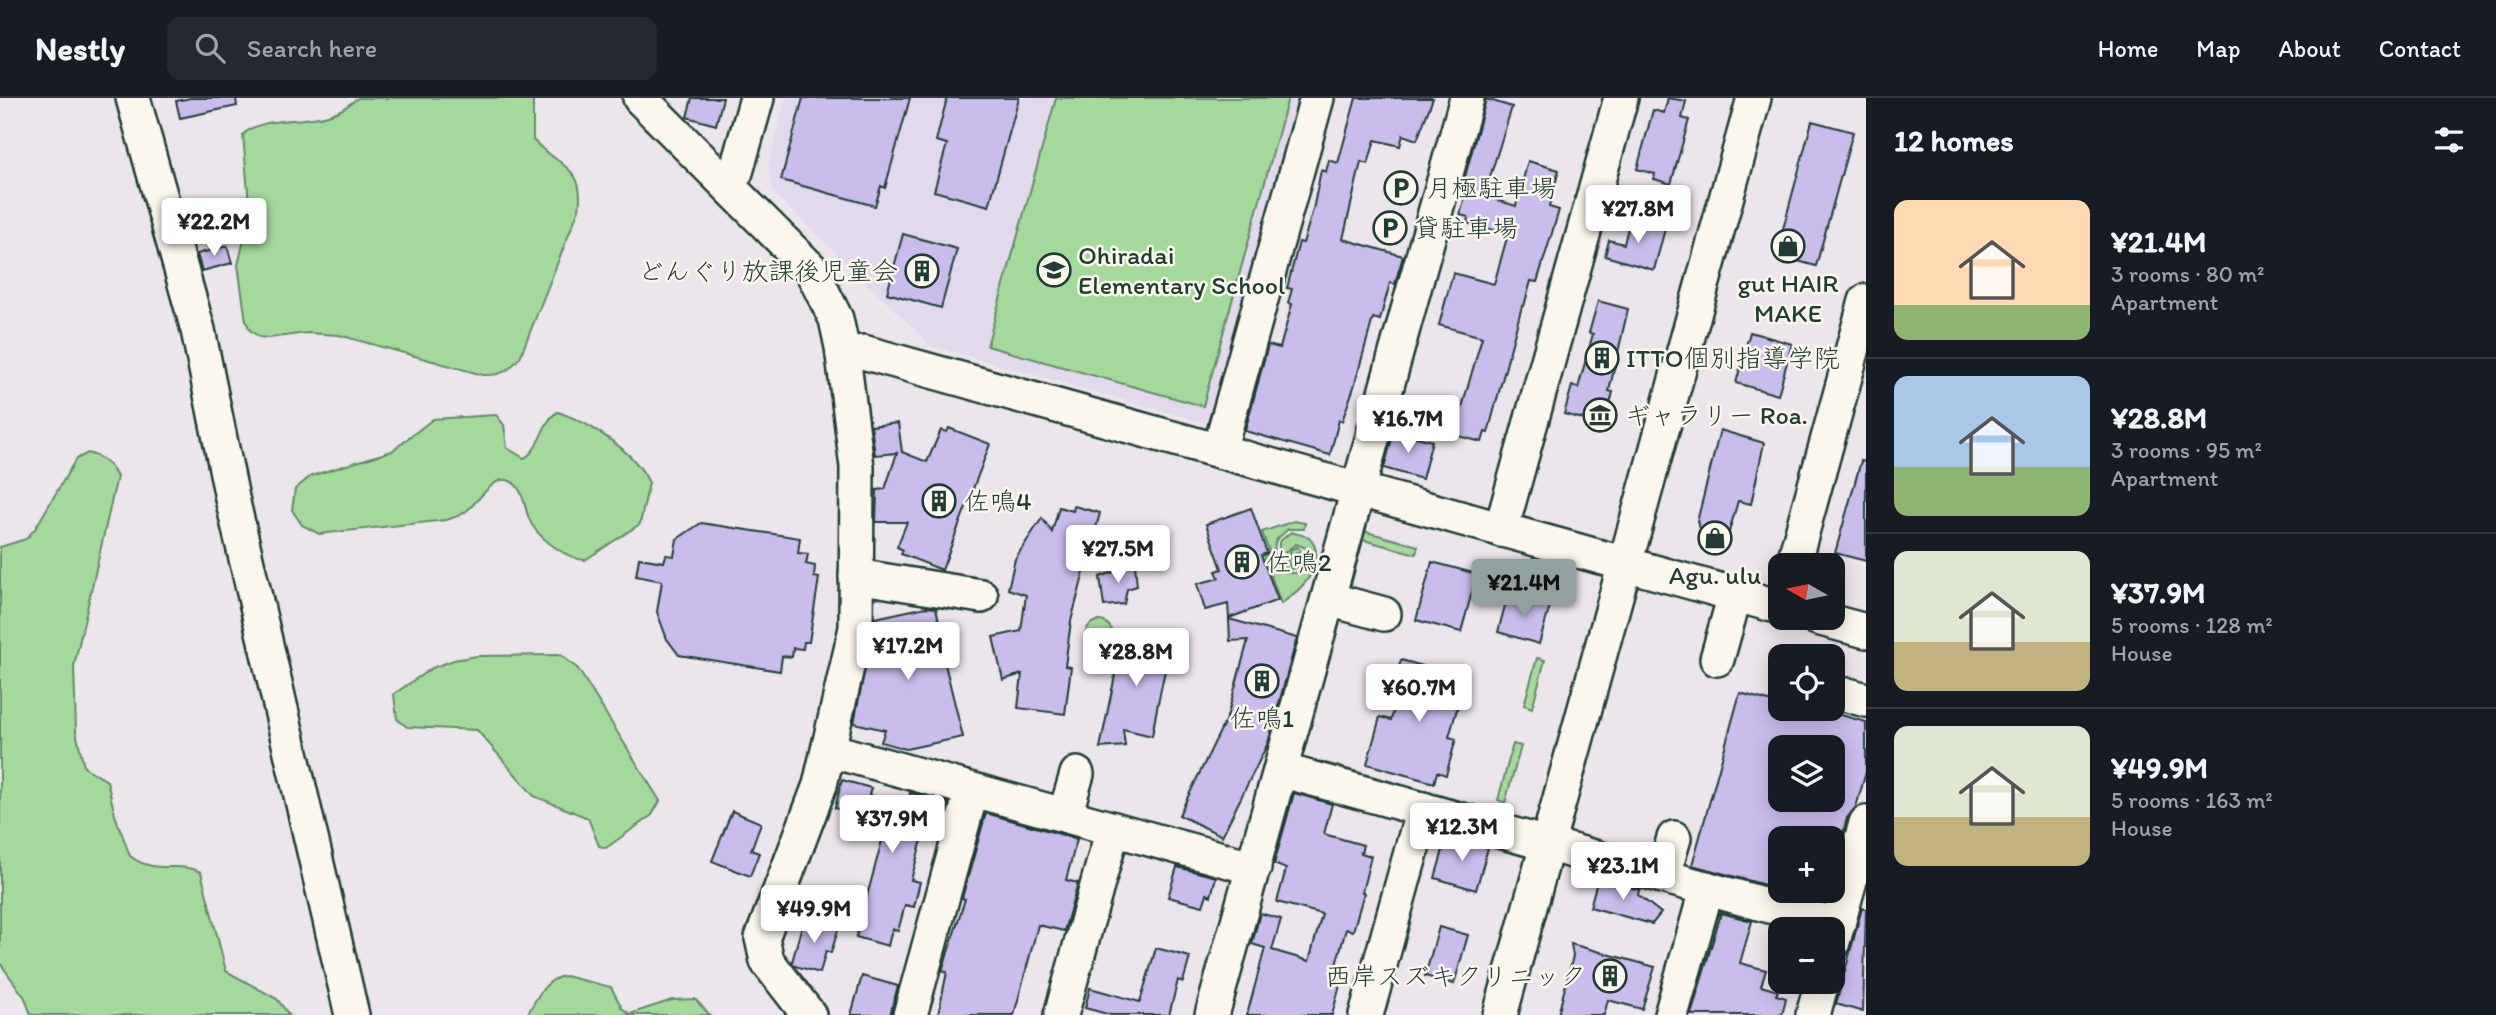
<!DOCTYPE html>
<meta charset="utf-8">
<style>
:root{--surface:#171b24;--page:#242831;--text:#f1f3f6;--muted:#9ea1a6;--line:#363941;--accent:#92a19f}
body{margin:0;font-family:Itim,"Klee One",sans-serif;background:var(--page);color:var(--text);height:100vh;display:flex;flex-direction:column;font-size:26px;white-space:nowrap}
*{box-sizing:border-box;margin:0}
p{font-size:23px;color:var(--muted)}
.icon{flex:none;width:38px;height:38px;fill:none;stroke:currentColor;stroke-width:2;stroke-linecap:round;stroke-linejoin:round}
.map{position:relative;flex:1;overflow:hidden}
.side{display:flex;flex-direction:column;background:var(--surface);width:630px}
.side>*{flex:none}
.needle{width:46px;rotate:279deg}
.tools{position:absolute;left:1768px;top:455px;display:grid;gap:14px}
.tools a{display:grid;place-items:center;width:77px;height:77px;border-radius:14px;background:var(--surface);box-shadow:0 4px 18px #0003;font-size:35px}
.price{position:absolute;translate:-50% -60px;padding:0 16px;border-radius:7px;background:#fff;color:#222;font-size:23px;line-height:46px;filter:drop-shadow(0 2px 4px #0008)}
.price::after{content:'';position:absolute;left:50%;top:42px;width:21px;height:16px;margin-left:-10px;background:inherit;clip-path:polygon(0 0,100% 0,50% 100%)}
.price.selected{background:var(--accent);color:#111}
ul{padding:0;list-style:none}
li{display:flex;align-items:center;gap:21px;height:175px;padding:0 28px}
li+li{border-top:2px solid var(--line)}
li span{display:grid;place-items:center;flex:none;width:196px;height:140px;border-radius:14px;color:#555}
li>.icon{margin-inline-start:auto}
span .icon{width:84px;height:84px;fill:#fffc;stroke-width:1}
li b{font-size:30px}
h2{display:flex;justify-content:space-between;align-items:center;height:84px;padding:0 28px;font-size:30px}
header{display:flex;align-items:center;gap:42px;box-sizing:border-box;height:98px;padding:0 35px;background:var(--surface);border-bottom:2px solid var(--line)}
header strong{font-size:33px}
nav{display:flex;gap:38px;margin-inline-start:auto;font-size:24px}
.search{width:490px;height:63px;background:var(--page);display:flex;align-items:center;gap:18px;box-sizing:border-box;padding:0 24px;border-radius:14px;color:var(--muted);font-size:26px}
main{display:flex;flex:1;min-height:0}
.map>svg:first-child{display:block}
.built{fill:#e2d9ec}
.green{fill:#a4d99c;stroke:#628b68;stroke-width:2}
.building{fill:#cabced;stroke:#1f3d34;stroke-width:2;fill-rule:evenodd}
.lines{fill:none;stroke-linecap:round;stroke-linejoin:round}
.minor-casing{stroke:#1f3d34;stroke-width:38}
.minor{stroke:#fbf7ec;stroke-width:33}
.labels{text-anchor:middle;stroke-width:5;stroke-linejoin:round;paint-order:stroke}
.poi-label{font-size:26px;fill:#1f3d34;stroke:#fbf7ec;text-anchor:start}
</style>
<header>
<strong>Nestly</strong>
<div class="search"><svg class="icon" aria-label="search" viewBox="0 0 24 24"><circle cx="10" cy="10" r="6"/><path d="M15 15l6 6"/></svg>Search here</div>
<nav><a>Home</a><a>Map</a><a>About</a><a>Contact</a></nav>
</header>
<main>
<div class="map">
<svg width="1866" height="917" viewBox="0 0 1866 917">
<rect width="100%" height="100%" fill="#ece5ec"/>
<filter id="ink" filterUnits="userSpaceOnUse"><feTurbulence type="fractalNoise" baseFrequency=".0143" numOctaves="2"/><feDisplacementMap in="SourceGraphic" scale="14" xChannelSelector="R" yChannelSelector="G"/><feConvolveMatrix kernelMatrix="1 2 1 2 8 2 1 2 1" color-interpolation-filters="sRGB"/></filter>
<g filter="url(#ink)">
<path class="built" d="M786,0H1304L1215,319L1205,325L932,248L774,95L768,68Z"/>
<g class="green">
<path d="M358,0H533V42C557,68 586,68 579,111L520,259C509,273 501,278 483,277L339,237L307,235L269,240L259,239L250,232L246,223L238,167L250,117L243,37C260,17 309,26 334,15C343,12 351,5 358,0Z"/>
<path d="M1056,0H1288L1203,308L987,248Z"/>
<path d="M558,314C590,325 635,353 649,385L640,426L585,462C567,461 542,442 532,427C523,413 526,387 507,382C492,379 477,406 465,414C460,418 452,420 446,422L319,436L302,427L292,412L295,391L311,378L392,353L433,321L496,317L504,327L507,350L524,360C541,352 541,323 558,314Z"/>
<path d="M88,355C102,359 111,366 117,379L74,568L76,633L84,669L107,683L115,717L130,758C156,778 176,762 201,774L226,873L277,901L289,917H31L25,900L0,865V449L26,441L35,431L76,361Z"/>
<path d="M1294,423L1305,425L1304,431H1288L1276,442C1269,462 1286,487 1306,469L1309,456L1306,450L1296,446L1285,454L1290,468L1300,467L1303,463L1300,454L1290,456L1295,462V456L1299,458L1295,465L1288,459L1290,452L1297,449L1305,457L1304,467L1289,472L1279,464V444L1291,434L1309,439C1330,465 1302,491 1281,506L1264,458L1270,456L1262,434Z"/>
<path d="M1363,433L1418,448L1416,456L1363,442L1350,491L1342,489Z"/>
<circle cx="1099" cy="536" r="13"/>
<path d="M561,557L578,571L660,703L652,717L606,750L599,748L588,720L534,698L477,632L407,629L397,621L394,596L432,570L454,562L477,558Z"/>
<path d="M1537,560L1545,562L1532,610L1524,607Z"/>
<path d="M1513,646L1521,648L1505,705L1498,702Z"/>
<path d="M1326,665L1503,715L1500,722L1323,673Z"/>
<path d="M565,878L611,889L622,910L630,916L672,902L695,901L710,917H527C537,900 544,881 565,878Z"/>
</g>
<g class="building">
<path d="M190,0H236L237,8L180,20L176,3Z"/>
<path d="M692,0H723L716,27L687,19Z"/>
<path d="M803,0H910L885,90L881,88L875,108L781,82Z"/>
<path d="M947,0H1019L989,108L934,93L947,46L936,43Z"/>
<path d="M1356,0H1433L1417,42L1403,37L1400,48L1375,42L1368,66L1361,64L1343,141L1403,158L1395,186L1390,185L1380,222L1373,220L1354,289L1342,323L1339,322L1330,357L1245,333L1268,247L1280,250L1292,206L1288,205L1292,191L1287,190L1299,144L1303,145L1313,112L1321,72L1326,74L1329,62L1338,65Z"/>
<path d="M1668,0L1686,3L1682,20L1689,22L1671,86L1654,81L1655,76L1637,71L1653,12L1664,15Z"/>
<path d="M1486,1L1512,9L1484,98L1516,108L1528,63L1559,72L1549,109L1559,112L1537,184L1531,183L1524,208H1522L1488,335L1485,334L1482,344L1454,337L1482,239L1439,227L1453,175L1494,186L1508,136L1467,125L1468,119L1460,117L1468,88L1463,86Z"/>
<path d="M1812,23L1853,34L1816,168L1776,157Z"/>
<path d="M1630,121L1665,131L1654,172L1605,158L1609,142L1624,146Z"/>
<path d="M903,136L957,151L941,210L887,195Z"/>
<path d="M227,148L232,165L202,173L197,156Z"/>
<path d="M1598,203L1628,211L1609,293L1613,294L1609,310L1614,312L1609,328L1564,316L1572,288L1578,290L1593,236L1589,235Z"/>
<path d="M1750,234L1792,246L1778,297L1736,285Z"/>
<path d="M898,325L902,354L927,364L941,332L947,334L949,330L990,346L942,472L901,456L903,452L897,449L907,424H876L877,392L885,391L897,355L875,357L871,328Z"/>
<path d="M1720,332L1764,345L1751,406L1738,403L1724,451L1701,445L1703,436L1697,424Z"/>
<path d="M1394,333L1432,343L1422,381L1384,370Z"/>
<path d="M1861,363L1866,364V463L1835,455Z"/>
<path d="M1074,408L1100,415L1071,523L1065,568L1071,569L1065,616L1018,610L1022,576L1003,582L993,539L1021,533L1026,497L1008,491L1015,461L1042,420L1052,434L1059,409L1073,413Z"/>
<path d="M1251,410L1267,455L1261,457L1278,502L1229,520L1228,506L1205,512L1197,486L1219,480L1216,473L1222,471L1206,426Z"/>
<path d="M701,425L800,440L798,455L808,456L806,466L815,468L814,479L819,480L809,544H804L803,551L793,550L792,559L782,558L780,573L679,557L667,541L657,514L662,483L636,478L639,460L664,464L666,457L674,458L677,441Z"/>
<path d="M1432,464L1477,476L1461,534L1416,522Z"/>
<path d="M1135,466L1137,488L1127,491L1124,506L1104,508L1100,479Z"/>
<path d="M1508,496L1550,508L1539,546L1498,534Z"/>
<path d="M926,509L936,510L944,545L940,546L963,639L906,651L881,644L885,632L854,625L875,520Z"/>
<path d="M1229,521L1297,540L1268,645L1222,738L1179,717L1227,619L1248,542L1230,543Z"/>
<path d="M1124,534L1171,544L1157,610L1152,638L1123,631L1125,648L1100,650Z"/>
<path d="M1401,562L1466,580L1449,639L1456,641L1446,677L1437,674L1434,685L1367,666L1380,619L1391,622L1400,588L1394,586Z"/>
<path d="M1740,595L1780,606V611H1797L1821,618L1823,612L1866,624V674L1856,709L1847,720L1832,774V740H1780V791L1692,767ZM1780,649H1832V702H1780Z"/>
<path d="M842,682L871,690L869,697L907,707L910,695L948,705L938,742L923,738L911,782L920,784L914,809L905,807L898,833L892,831L888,848L856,839L887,724L835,710Z"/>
<path d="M1294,695L1332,706L1324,736L1363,747L1361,755L1371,758L1362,794L1364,795L1353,833L1346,831L1334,874L1343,876L1332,917H1247L1265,850L1252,846L1260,815L1281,821L1272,852L1309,863L1322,816L1277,804L1286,771L1274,766Z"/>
<path d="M732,713L761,725L751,752L759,755L750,778L712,763Z"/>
<path d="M986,715L1077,741L1066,782L1078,785L1064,833L1038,827L1014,917H938L947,874L942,873L965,801L962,800Z"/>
<path d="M1447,738L1488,750L1476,792L1435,780Z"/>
<path d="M1177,769L1216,779L1211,798L1207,796L1203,808L1168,799Z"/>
<path d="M1598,780L1639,792L1638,797L1661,815L1652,826L1590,809Z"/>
<path d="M1862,810L1866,811L1863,914L1836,906Z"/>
<path d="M1721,815L1752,823L1740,865L1766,872L1761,888L1778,893L1776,897L1786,900L1782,917H1691Z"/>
<path d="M804,820L839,829L831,855L826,853L820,875L795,868L792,864Z"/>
<path d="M1439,829L1468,837L1454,886L1425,878Z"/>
<path d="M1571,846L1655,869L1642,911L1608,902L1604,917H1558L1573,858Z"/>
<path d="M1156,850L1190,859L1183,884L1178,882L1169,917H1111L1085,910L1090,890L1140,904Z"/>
<path d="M862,878L898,888L890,917H851Z"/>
</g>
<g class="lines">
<defs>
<g id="minor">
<path d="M133,0L198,232L232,400L352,917"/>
<path d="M640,0L811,171L836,221L842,249L857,369L856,530L820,687L762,840L767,863L809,917"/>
<path d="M726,85L736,74L757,0"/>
<path d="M843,257L863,254L1780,509"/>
<path d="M1219,353L1317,0"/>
<path d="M1501,432L1621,0"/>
<path d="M1793,467L1866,203"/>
<path d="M856,478L981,498"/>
<path d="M1328,501L1384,516"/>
<path d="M1817,520L1866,533"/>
<path d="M1717,561L1735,497"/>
<path d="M1848,597L1866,602"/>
<path d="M829,652L1254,770"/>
<path d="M1281,672L1838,827"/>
<path d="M1065,717L1077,676"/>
<path d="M1663,778L1674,740"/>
<path d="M1832,847L1866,725"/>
<path d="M910,917L972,692"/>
<path d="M1061,917L1113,731"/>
<path d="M1212,917L1467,0"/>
<path d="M1366,917L1423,711"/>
<path d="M1500,917L1754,0"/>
<path d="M1671,917L1707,790"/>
<path d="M1813,917L1822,884"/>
</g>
</defs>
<use href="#minor" class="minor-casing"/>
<use href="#minor" class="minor"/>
</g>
</g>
<defs>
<symbol id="parking-ring" viewBox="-11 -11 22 22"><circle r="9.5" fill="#fbf7ec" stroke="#1f3d34" stroke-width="1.5"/><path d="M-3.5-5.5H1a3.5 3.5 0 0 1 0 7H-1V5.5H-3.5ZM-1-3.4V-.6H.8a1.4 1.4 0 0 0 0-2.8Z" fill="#1f3d34"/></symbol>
<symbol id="shop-ring" viewBox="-11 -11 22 22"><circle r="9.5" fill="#fbf7ec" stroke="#1f3d34" stroke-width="1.5"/><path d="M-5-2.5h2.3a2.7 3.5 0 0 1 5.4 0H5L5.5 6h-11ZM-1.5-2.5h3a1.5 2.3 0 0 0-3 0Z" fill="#1f3d34"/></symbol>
<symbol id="school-ring" viewBox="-11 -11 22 22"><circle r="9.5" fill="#fbf7ec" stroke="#1f3d34" stroke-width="1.5"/><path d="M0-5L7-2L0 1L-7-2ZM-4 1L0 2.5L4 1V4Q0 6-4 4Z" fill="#1f3d34"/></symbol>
<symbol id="building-ring" viewBox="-11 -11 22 22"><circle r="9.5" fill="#fbf7ec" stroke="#1f3d34" stroke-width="1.5"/><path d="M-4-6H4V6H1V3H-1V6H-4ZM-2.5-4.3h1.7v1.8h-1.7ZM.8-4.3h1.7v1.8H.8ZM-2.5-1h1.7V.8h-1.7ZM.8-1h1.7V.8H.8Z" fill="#1f3d34"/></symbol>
<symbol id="museum-ring" viewBox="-11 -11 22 22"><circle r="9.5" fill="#fbf7ec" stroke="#1f3d34" stroke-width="1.5"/><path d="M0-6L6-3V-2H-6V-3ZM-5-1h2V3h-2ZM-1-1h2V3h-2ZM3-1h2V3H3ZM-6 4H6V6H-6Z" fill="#1f3d34"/></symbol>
</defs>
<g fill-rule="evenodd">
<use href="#parking-ring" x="1382" y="71" width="38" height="38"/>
<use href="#parking-ring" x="1371" y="111" width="38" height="38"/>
<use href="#shop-ring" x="1769" y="129" width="38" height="38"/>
<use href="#school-ring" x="1035" y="153" width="38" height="38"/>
<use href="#building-ring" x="903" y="154" width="38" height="38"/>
<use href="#building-ring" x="1583" y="241" width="38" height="38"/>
<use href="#museum-ring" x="1581" y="298" width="38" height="38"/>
<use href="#building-ring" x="920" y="384" width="38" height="38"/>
<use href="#shop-ring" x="1696" y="421" width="38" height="38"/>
<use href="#building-ring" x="1223" y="445" width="38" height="38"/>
<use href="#building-ring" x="1243" y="564" width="38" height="38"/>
<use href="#building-ring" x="1591" y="859" width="38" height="38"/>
</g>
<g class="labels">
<g class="poi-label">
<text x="1426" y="99">月極駐車場</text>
<text x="1414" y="139">貸駐車場</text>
<text x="1078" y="166">Ohiradai<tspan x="1078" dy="30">Elementary School</tspan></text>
<text x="898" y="182" text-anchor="end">どんぐり放課後児童会</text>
<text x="1788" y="194" text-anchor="middle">gut HAIR<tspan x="1788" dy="30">MAKE</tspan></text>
<text x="1626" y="269">ITTO個別指導学院</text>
<text x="1624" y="326">ギャラリー Roa.</text>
<text x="964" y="412">佐鳴4</text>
<text x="1266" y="473">佐鳴2</text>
<text x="1715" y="486" text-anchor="middle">Agu. ulu</text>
<text x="1262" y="629" text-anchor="middle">佐鳴1</text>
<text x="1586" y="887" text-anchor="end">西岸スズキクリニック</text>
</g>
</g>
</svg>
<div class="tools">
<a><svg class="needle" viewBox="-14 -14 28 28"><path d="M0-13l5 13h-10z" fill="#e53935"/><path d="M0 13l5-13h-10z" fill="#9ea1a6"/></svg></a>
<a><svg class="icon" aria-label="locate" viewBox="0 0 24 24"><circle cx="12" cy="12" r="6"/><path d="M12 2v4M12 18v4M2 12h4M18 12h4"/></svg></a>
<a><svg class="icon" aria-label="layers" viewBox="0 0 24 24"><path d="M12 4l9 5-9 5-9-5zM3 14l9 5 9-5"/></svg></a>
<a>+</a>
<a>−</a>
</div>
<b class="price" style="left:1638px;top:147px">¥27.8M</b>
<b class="price" style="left:214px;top:160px">¥22.2M</b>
<b class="price" style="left:1408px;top:357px">¥16.7M</b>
<b class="price" style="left:1118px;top:487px">¥27.5M</b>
<b class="price selected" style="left:1524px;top:521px">¥21.4M</b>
<b class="price" style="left:908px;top:584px">¥17.2M</b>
<b class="price" style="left:1136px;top:590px">¥28.8M</b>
<b class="price" style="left:1419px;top:626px">¥60.7M</b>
<b class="price" style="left:892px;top:757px">¥37.9M</b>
<b class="price" style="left:1462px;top:765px">¥12.3M</b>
<b class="price" style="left:1623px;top:804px">¥23.1M</b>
<b class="price" style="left:814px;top:847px">¥49.9M</b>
</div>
<section class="side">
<h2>12 homes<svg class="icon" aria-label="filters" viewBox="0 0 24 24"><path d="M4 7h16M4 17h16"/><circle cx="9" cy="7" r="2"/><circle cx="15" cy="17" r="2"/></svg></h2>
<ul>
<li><span style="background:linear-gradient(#ffd9b3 75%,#8fb573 0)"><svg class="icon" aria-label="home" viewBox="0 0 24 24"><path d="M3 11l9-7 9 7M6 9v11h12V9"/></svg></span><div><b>¥21.4M</b><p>3 rooms · 80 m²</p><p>Apartment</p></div></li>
<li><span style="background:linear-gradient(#a9c7e8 65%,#8fb573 0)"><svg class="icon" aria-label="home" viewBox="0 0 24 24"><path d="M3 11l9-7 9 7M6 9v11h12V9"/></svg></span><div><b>¥28.8M</b><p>3 rooms · 95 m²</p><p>Apartment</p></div></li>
<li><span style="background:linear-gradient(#dfe7d0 65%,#c2b280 0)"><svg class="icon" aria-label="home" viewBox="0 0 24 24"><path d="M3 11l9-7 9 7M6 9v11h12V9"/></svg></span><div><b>¥37.9M</b><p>5 rooms · 128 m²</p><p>House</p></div></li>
<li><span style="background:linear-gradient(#dfe7d0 65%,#c2b280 0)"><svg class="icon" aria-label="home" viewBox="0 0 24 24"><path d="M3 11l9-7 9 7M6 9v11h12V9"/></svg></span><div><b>¥49.9M</b><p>5 rooms · 163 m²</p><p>House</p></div></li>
</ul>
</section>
</main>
